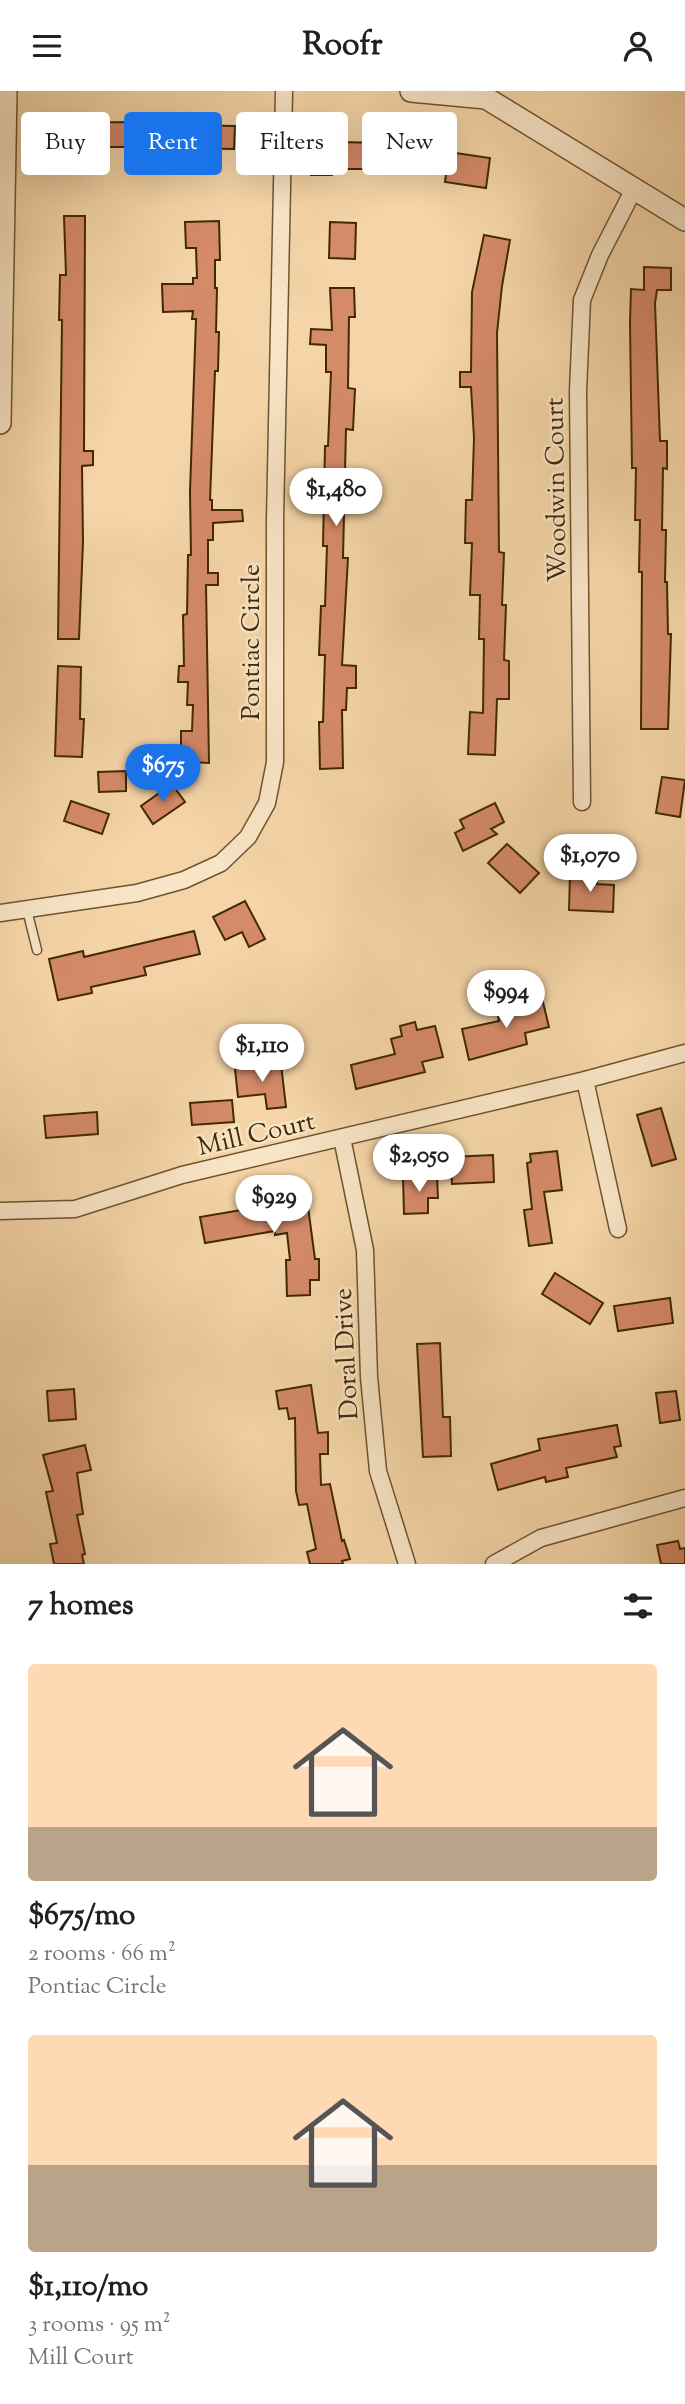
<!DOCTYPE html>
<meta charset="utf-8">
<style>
:root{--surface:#fff;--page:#f2f2f2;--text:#202124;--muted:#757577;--accent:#1a73e8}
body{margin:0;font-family:"Sorts Mill Goudy",serif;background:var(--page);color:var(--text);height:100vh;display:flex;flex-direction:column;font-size:26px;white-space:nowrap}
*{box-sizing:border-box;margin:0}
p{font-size:23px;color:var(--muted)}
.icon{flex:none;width:38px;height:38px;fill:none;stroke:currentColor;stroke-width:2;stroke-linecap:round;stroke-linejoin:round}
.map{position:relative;height:1473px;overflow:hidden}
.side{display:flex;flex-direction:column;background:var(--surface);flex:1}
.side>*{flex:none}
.top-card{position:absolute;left:21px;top:21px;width:644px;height:63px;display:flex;gap:14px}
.price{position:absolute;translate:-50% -60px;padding:0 16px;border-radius:24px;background:#fff;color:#222;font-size:23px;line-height:46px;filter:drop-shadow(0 2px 4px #0008)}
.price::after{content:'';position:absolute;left:50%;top:42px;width:21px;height:16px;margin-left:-10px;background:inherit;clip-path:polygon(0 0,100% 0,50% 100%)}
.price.current{background:var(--accent);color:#fff}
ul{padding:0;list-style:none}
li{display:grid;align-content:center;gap:14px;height:371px;padding:0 28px}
li span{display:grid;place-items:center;height:217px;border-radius:7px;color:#555}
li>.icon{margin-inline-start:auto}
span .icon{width:126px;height:126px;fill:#fffc;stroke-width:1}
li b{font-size:30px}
h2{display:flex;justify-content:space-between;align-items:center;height:84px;padding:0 28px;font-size:30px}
.pill{padding:0 24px;border-radius:7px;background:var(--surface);box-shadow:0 7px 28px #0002;font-size:24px;line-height:63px}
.pill.current{background:var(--accent);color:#fff}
header{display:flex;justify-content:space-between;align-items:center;height:91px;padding:0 28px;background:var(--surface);font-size:32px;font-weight:700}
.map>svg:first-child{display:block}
.building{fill:#d58a68;stroke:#412906;stroke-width:2}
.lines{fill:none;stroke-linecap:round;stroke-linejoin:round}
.service-casing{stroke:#6e542e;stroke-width:11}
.minor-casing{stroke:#6e542e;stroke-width:19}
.tertiary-casing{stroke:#6e542e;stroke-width:24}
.service{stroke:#f8e4c6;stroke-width:8}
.minor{stroke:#f8e4c6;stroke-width:16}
.tertiary{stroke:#f8e4c6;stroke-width:21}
.labels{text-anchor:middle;stroke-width:5;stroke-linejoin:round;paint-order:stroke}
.street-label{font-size:26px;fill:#412906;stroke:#f8e4c6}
</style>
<header><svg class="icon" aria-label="menu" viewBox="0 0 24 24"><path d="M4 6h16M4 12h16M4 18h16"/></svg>Roofr<svg class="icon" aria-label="person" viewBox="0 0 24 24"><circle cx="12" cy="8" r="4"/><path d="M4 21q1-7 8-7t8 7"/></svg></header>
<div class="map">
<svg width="685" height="1473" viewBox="0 0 685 1473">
<rect width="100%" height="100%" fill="#f5d5a7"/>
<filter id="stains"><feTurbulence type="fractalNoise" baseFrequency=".00286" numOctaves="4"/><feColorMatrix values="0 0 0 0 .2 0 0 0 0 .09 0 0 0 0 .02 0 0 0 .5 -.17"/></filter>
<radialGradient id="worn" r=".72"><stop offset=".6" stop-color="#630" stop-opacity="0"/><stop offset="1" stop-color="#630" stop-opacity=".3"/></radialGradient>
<g class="building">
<path d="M129,31V56H82V64L62,65V32Z"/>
<path d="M180,34L235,35L234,58L179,57Z"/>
<path d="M312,47L334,48L333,51L394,52V74H378L377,78H333L332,84H311Z"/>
<path d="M449,61L490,67L486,97L445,91Z"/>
<path d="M64,125H85L84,360H93V374L82,375L83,451L79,548H58L62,229H59L60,184H66Z"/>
<path d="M219,130L220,169H215V197H217L216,241H219L218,280H215L210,409H212V419H242L243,430L213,432V449H208V482H218V494H206L209,672L189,671V657H181V640H192L193,614H187L188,591H178L179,575H184L183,524L187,523L188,464H191L190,401L196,228H192L193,220L163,221L162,193H193V187H197L196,157H186L185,131Z"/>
<path d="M330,131L356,132L355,168L329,167Z"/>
<path d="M484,144L510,149L502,195L497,242L499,461L504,462L502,514H506L504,569L509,570V608H497L495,664L468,663L470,621L483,622L484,548H479L480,504H470L472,452H465L466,409H472L474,347L471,296H460V281H471L472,201Z"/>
<path d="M644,176L671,177V199H657L655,212L660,350H667V378L663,377L662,439H666L665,491H667L668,543H671L668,638H641L642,481H639L640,429H635L636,377H632L630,231L631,198L644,199Z"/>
<path d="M330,197H354L355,226H349L348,297L355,298L353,339L346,338L343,467H348L342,574L356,575V597H347L346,619H342L343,677L320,678L319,631H323L325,564H319L321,515H325L327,455H323L325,355H328L331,281H326V254L310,253L311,238L332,239Z"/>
<path d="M58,575L81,576L80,628H84L82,666L55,665Z"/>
<path d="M126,680V700L99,701L98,681Z"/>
<path d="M662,686L685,689L680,726L656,722Z"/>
<path d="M172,693L185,711L153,733L141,715Z"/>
<path d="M71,710L109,723L102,743L64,730Z"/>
<path d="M495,712L504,731L491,738L497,743L463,760L455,742L464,737L460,729Z"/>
<path d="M507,753L539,782L520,802L488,772Z"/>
<path d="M570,783L597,784V793L614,794L613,821L569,819Z"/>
<path d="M245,810L265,848L249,856L242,841L225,849L213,826Z"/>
<path d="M194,840L200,863L144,876L146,884L91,896L92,902L58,909L49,868L83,860L84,866Z"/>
<path d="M542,907L549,936L525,942L527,953L469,969L462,938L499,930L498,925L509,922L508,916Z"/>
<path d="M415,931L417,939L435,935L443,966L422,971L425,981L356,998L351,974L395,963L391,948L402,945L400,935Z"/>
<path d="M281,973L286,1016L267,1018L265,1003L238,1006L235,978Z"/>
<path d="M232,1009L234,1031L192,1034L190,1012Z"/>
<path d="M661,1017L676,1068L652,1075L637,1024Z"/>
<path d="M97,1021L98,1043L46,1047L44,1025Z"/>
<path d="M557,1060L562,1099L544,1101L552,1152L529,1155L524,1119L532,1118L527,1072L531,1071L530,1063Z"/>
<path d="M493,1064L494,1091L452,1093L450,1066Z"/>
<path d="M437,1085L438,1107H428V1122L404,1123L403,1086Z"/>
<path d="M306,1101L315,1168H319V1189H310V1204L287,1205L286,1169H290L287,1142L275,1144V1140L205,1152L200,1126L271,1114L270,1106Z"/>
<path d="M555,1182L603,1212L590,1233L542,1203Z"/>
<path d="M670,1207L673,1232L618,1240L614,1215Z"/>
<path d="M440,1252L443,1326H450L451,1365L423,1366L417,1253Z"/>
<path d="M311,1294L318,1342L328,1341V1363H320L321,1394L330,1393L342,1450L344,1449L350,1468L342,1470L343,1473H310L307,1461L316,1458L307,1413L299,1414L296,1400L295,1327L289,1328L287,1317L279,1318L276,1300Z"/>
<path d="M74,1298L76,1328L49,1330L47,1300Z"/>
<path d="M676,1300L680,1329L660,1332L656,1302Z"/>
<path d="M617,1334L621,1355L614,1356L617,1366L566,1377L568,1386L546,1391L545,1386L498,1399L491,1373L540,1359L538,1348Z"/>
<path d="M85,1354L91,1379L77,1382L83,1423L77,1424L85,1463L82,1464L84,1473H54L50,1453L57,1452L46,1401L53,1400L43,1364Z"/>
<path d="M678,1450L680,1458L685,1457V1473H661L657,1454Z"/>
</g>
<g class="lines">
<defs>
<path id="service" d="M27,819L37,859"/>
<g id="minor">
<path d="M582,711L578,300L582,209L600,164L634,98"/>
<path d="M0,822L137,802L184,789L221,772L248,746L267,712L275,671V429L284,0"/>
<path d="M585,989L618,1138"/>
<path d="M342,1047L365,1159L369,1286L378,1380L407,1473"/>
<path d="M0,1120L75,1118L182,1084L585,989L685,962"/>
<path d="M494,1473L541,1447L685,1407"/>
</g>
<g id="tertiary">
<path d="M411,0L486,7L685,129"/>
<path d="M0,332L6,0"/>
</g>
</defs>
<use href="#service" class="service-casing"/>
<use href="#minor" class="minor-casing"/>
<use href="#tertiary" class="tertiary-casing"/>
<use href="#service" class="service"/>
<use href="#minor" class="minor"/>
<use href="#tertiary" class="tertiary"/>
</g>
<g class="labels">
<g class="street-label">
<text transform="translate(555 399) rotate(-91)" y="9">Woodwin Court</text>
<text transform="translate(250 551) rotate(-90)" y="9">Pontiac Circle</text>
<text transform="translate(256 1042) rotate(-13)" y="9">Mill Court</text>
<text transform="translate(345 1263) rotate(-93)" y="9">Doral Drive</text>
</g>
</g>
<rect width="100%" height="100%" filter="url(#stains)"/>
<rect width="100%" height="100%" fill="url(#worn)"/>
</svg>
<b class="price" style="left:336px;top:437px">$1,480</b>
<b class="price current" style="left:163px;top:713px">$675</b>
<b class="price" style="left:590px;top:803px">$1,070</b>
<b class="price" style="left:506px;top:939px">$994</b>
<b class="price" style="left:262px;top:993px">$1,110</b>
<b class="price" style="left:419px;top:1103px">$2,050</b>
<b class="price" style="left:274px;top:1144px">$929</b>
<div class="top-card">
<a class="pill">Buy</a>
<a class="pill current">Rent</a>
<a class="pill">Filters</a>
<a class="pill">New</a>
</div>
</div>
<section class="side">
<h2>7 homes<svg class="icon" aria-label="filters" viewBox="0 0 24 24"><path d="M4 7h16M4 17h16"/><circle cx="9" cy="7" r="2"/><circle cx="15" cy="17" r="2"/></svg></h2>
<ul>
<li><span style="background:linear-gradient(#ffd9b3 75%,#b9a48a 0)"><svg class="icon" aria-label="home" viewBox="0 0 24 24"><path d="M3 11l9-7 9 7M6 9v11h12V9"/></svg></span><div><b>$675/mo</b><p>2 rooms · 66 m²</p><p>Pontiac Circle</p></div></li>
<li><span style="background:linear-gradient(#ffd9b3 60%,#b9a48a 0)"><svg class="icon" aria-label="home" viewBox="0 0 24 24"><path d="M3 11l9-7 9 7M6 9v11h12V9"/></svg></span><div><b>$1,110/mo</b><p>3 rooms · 95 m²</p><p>Mill Court</p></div></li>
</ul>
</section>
